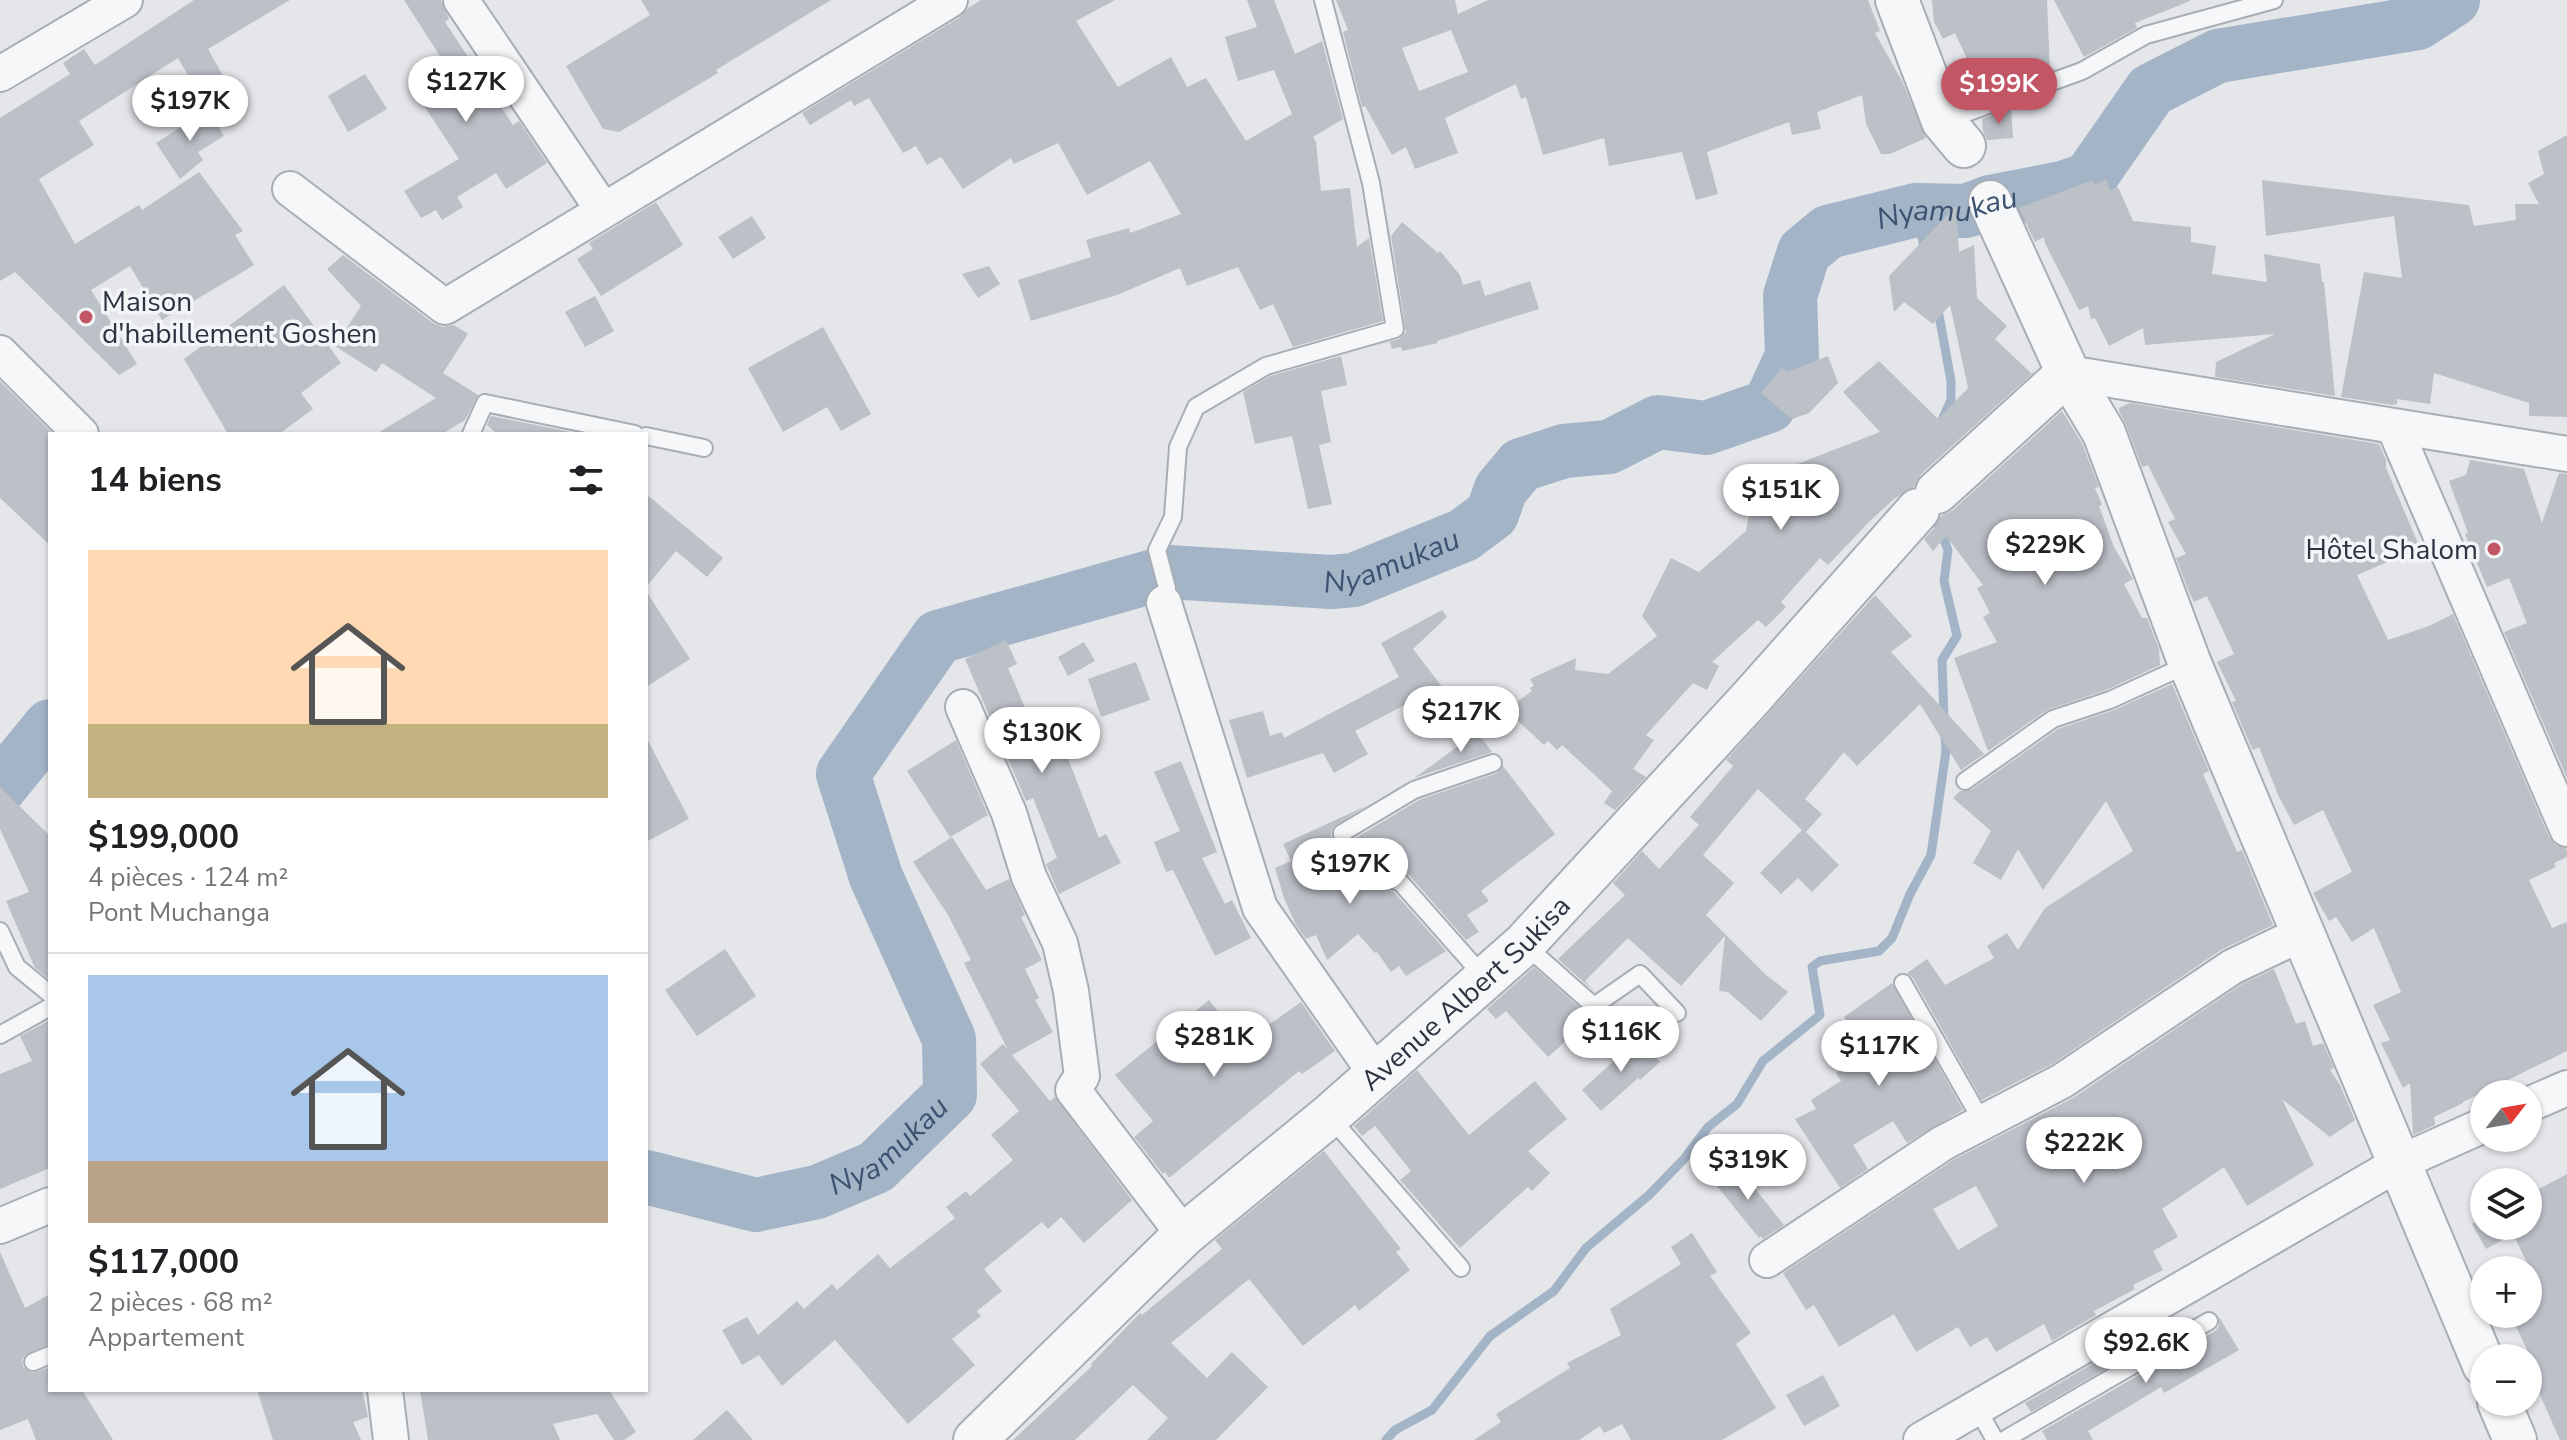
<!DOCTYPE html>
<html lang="fr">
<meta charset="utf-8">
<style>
:root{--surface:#fff;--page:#f6f6f6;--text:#202124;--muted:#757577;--line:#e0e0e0;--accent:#c25665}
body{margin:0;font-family:"Nunito Sans",sans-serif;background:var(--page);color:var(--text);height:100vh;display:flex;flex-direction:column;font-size:30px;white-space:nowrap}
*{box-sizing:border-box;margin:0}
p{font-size:26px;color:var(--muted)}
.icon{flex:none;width:44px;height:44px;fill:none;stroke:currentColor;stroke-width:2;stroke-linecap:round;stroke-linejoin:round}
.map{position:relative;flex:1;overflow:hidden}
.drawer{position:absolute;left:48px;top:432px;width:600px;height:960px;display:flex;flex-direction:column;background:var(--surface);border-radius:0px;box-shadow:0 2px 6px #0004}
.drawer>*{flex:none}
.needle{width:52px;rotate:59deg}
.buttons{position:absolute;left:2470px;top:1080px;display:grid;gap:16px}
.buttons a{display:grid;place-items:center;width:72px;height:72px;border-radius:50%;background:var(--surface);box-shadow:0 2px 6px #0004;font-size:40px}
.price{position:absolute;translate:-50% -68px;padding:0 18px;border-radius:28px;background:#fff;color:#222;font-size:26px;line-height:52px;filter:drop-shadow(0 2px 4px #0008)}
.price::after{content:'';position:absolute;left:50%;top:48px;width:24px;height:18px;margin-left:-12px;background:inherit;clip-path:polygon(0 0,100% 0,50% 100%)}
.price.selected{background:var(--accent);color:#fff}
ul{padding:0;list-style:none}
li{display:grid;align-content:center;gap:16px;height:424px;padding:0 40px}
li+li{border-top:2px solid var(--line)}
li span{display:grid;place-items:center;height:248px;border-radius:0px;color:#555}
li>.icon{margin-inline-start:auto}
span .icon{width:144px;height:144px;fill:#fffc;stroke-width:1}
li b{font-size:34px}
h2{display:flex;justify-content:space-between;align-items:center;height:96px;padding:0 40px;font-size:34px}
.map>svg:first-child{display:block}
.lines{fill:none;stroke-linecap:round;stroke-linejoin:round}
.stream{stroke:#a3b4c7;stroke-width:9}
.river{stroke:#a3b4c7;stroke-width:54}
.building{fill:#bcc0c7;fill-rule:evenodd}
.service-casing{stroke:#a9adb4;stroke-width:20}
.minor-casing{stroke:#a9adb4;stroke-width:38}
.tertiary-casing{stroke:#a9adb4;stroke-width:46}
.service{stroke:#f6f7f9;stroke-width:16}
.minor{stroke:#f6f7f9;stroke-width:34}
.tertiary{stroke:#f6f7f9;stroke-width:42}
.poi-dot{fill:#c25665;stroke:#f3f5f8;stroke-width:3}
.labels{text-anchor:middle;stroke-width:7;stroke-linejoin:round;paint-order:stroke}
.poi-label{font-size:28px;fill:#2d3441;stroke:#f3f5f8;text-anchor:start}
.street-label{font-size:28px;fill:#2d3441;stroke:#f3f5f8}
.water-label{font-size:30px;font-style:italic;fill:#3b5371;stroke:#f3f5f8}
</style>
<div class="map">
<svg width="2567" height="1440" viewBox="0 0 2567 1440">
<rect width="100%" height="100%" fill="#e4e6ea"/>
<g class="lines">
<g class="stream">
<path d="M1916,210L1925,251"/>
<path d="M1937,304L1951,381V400L1941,422"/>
<path d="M1932,509L1948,550L1944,581L1957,636L1942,660L1944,720"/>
<path d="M1386,1440L1395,1430L1432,1410L1490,1336L1554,1291L1586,1248L1649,1195L1684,1159L1708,1127L1737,1104L1763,1061L1820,1015L1812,967L1820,961L1879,951L1892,938L1910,894L1931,855L1946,751L1945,735"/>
</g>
<g class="river">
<path d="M0,787L50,726"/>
<path id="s1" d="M646,1177L756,1205L817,1192L876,1167L950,1095L949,1039L876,877L843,774L938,637L1168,572L1331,582L1354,580L1464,535L1492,514L1501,489L1521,465L1564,451L1609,447L1658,422L1706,428L1769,406L1792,356L1790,296L1804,252L1828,232L1916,210L1966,211L1990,202L2062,188L2089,179L2151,90L2218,56L2418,23L2453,0"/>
</g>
</g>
<g class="building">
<path d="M194,0H290L208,49L231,90L205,104L178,58L79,121L94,145L39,179L75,244L139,205L142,210L199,172L243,231L235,235L254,265L162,320L130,266L91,290L137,364L119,375L15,272L0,281V118L70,74L63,63L84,49L95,65Z"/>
<path d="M404,0H441L449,19L445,22L513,125L519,121L547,163L506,189L496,173L457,197L463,207L442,220L436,210L421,218L404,191L459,159L413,89L447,67Z"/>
<path d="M641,0H831L716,70L718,73L619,132L603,129L566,66L650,15Z"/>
<path d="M981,0H1115L1076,21L1118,87L1171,57L1187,87L1206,78L1246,141L1292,114L1274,70L1238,81L1225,37L1257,27L1247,0H1274L1295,54L1322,41L1343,119L1313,137L1316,142L1321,191L1350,188L1357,247L1369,238L1383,321L1293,347L1273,304L1260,310L1238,267L1187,286L1180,268L1117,295L1031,321L1018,280L1091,257L1086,240L1129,228L1130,233L1181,214L1150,161L1087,195L1058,143L1014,164L1011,158L963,189L941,157L927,165L916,146L903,153L869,98L854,106L851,100L810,125L802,113L960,17L968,8Z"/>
<path d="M1336,0H1455L1458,14L1488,0H1868L1880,31L1875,33L1902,81L1926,138L1890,154H1881L1866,124L1862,95L1817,112L1821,129L1792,135L1789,122L1707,152L1718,194L1696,200L1682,152L1609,166L1604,138L1543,155L1526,97L1521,99L1516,84L1445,118L1458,153L1415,169L1406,147L1392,155L1365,106L1362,107L1343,32L1348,30ZM1451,30L1468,72L1419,91L1402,48Z"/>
<path d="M1932,0H2047L2050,71L1981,96L1980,87L1955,33L1943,39L1934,22Z"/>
<path d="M2054,0H2190V1L2135,23L2137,28L2084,57Z"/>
<path d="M365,74L387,109L348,132L328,96Z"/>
<path d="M2011,108L2013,138L1987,140L1983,131L1982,119Z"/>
<path d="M208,110L224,136L198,152L203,160L180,179L156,143Z"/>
<path d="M2567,135V417L2529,416V403L2434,373L2430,404L2397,399V404L2392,405L2341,397L2364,272L2402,278L2394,216L2266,236L2262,180L2469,205L2474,226L2516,220L2515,204H2539L2528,183L2544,174L2538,151Z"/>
<path d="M2106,179L2110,190L2118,187L2133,221L2191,227V242L2216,246L2212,274L2267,282L2264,254L2320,264L2322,282H2324L2335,396L2215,377L2216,362L2275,334L2145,345L2143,328L2109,346L2095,318L2091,319L2088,306L2079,310L2045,243L2044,237L2035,242L2019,208L2092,180L2094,185Z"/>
<path d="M656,202L683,245L601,296L577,259L593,249L589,243Z"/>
<path d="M1956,206L1959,252L1974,245L1977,298L2007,326L1995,339L2031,373L2035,371L1921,474L1914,487L1894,499L1870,521L1828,565L1820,558L1781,602L1786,607L1766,627L1758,620L1712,662L1719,666L1707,690L1693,683L1646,735L1654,740L1633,769L1646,777L1615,810L1604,803L1612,791L1562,745L1557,750L1548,741L1544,745L1506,710L1532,691L1530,688L1534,686L1530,679L1576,658L1575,670L1608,674L1657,636L1642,616L1671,558L1699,572L1746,531L1756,480L1880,432L1843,392L1879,361L1938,419L1968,388L1950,305L1933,324L1904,302L1894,312L1889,276Z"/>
<path d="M752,216L766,238L733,259L718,237Z"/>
<path d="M1402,222L1438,253L1440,251L1460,275L1463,285L1480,280L1485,296L1530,281L1539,309L1437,341L1438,343L1402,351L1401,347L1392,349L1390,342L1374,346L1399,339L1406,332L1391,236Z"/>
<path d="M343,255L433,323L443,327L454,325L468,334L443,373L478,395L465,420L442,434H376L436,398L382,363L376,372L335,346L361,306L327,269Z"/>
<path d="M989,266L1000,284L978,298L962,274Z"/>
<path d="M284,285L341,363L301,393L313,409L279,434H228L184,359Z"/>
<path d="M595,296L614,331L585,347L565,312Z"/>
<path d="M823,327L871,414L841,431L827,407L783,432L748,368Z"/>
<path d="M1341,356L1347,385L1321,391L1331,442L1319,445L1332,504L1308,509L1292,436L1255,444L1243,392L1270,376Z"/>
<path d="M1828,356L1838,383L1809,413L1792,419L1761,393L1782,368L1787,372Z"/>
<path d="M0,381L53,434H50V545L0,498Z"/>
<path d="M2130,403L2379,444L2386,460V468L2420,548L2357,575L2388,640L2429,626L2453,614L2549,837L2556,845L2567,849V857L2554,863L2556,867L2529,880L2552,928L2567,922V1051L2463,1102V1103L2434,1117L2435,1125L2413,1135L2410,1083L2403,1088L2381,1043L2390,1040L2373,1005L2401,992L2374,928L2352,942L2336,917L2329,921L2313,893L2352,872L2323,810L2294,825L2279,797L2259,747L2253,750L2250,744L2232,702L2236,701L2217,662L2234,654L2207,596L2194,602L2189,592L2176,558L2186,554L2168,522L2175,519L2148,465L2142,467L2126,425L2119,411V408Z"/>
<path d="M2062,411L2082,443L2099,487L2095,488L2102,505L2099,506L2114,547L2133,579L2124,584L2142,618H2147L2159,649L2160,665L2106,690L2047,710L1988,751L1954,658L1997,642L1983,617L1990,613L1977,588L1983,585L1946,536L1933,551L1924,539L1936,526L1941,516L1953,510Z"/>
<path d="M491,416L581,434H497L487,425Z"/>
<path d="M2470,460L2524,469L2542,523L2559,473L2567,474V778L2504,632L2527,623L2509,578L2487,587L2465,534L2468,533L2449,481L2466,475Z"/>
<path d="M646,494L723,558L707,577L676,551L646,587Z"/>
<path d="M646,591L690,659L646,687Z"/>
<path d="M1875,595L1912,636L1891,652L1984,754L1961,770L1920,704L1857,766L1844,752L1805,799L1822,814L1806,832L1839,865L1812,892L1798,878L1781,894L1760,873L1802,830L1758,789L1703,855L1734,883L1706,915L1766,975L1788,992L1761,1021L1728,992L1719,991L1725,936L1681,986L1628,938L1585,981L1595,992L1558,959L1625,895L1613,883L1642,851L1659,869L1699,825L1690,817L1733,766L1726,760Z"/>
<path d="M1442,610L1447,617L1413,649L1457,706L1427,722L1422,696L1355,731L1368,754L1334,773L1323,753L1247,778L1229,720L1263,711L1270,736L1282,732L1284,738L1399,677L1381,643Z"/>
<path d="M1006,640L1017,664L1008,668L1047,759L1065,751L1099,838L1106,834L1121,863L1059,894L1046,864L1057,858L1033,798L1026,801L965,659Z"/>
<path d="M1084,642L1095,661L1068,676L1058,657Z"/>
<path d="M1136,662L1150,700L1101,717L1088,679Z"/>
<path d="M2172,684L2209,771L2203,774L2237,852L2242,850L2273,925L2221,950L2052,1064L1982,1100L1913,978L1907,973L1927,959L1945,985L1994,958L1987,946L2007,933L2018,950L2045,908L2133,851L2106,801L2043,890L2018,849L2001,880L1973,863L1991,831L1953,798L1960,791L1971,790L2058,729L2114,710Z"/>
<path d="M1477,732L1492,752L1414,778L1431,766Z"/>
<path d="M646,737L689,819L646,842Z"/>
<path d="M956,740L988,815L950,837L907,771Z"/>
<path d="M1181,761L1217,852L1202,858L1225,904L1232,900L1251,938L1215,956L1173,870L1166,872L1154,842L1180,831L1154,772Z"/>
<path d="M1503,766L1555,834L1481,891L1489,901L1467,915L1479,932L1466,940L1409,875L1355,852L1354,839L1419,800L1497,773Z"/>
<path d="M0,787L50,836V980L35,968L6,901L29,892L0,829Z"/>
<path d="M1366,806L1333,827L1331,834L1336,866L1341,870L1394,892L1446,951L1406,976L1399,966L1391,972L1377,952L1375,953L1358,934L1327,960L1316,935L1306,939L1296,925L1284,898L1275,868L1291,861L1283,844Z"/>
<path d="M952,837L986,890L1009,879L1025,915L1021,917L1042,960L1025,969L1039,998L1035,1000L1053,1032L1012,1055L1050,1101L1055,1097L1132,1200L1084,1243L1061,1217L1048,1229L1042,1222L984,1269L1002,1291L977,1311L981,1316L952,1339L975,1365L908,1424L835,1340L782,1386L759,1355L742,1365L722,1330L747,1317L758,1335L797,1301L804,1309L832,1284L837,1290L878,1254L890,1268L955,1218L946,1207L966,1191L970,1196L1013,1160L991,1135L1019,1111L980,1064L1003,1044L1008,1050L964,963L971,960L948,915L913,862Z"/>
<path d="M725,949L756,996L697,1036L665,990Z"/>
<path d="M1534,967L1587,1014L1593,1017L1548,1057L1506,1011L1496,1019L1487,1009Z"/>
<path d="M2274,969L2296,1024L2305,1021L2313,1046L2323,1043L2334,1068L2330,1070L2340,1085L2355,1120L2330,1137L2282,1099L2314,1165L2247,1206L2224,1167L2162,1209L2178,1237L2153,1251L2163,1270L2133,1285L2135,1289L2094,1311L2096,1315L2052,1341L2044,1324L1996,1352L1987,1337L1970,1347L1958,1327L1916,1352L1894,1314L1839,1347L1814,1305L1806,1310L1783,1273L1953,1160L2073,1098L2242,984ZM1976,1186L1998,1226L1958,1250L1933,1209Z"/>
<path d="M1892,983L1963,1110L1907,1143L1893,1121L1853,1145L1868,1169L1840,1188L1795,1119L1816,1109L1811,1100L1841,1081L1836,1073L1869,1054L1844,1017Z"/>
<path d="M1209,1000L1243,1043L1301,1002L1335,1051L1302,1074L1299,1071L1169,1178L1165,1172L1163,1174L1134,1137L1153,1121L1115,1075Z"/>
<path d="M50,1020V1168L0,1189V1074L32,1061L20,1036Z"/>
<path d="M1639,1038L1660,1062L1640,1080L1638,1078L1601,1111L1582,1090Z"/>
<path d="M1417,1070L1469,1135L1535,1081L1567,1119L1528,1151L1550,1173L1532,1191L1528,1187L1460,1248L1400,1180L1411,1171L1375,1126L1362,1136L1354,1126Z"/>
<path d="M1324,1151L1401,1249L1396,1252L1410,1270L1359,1311L1355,1305L1303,1346L1249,1279L1171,1343L1207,1378L1232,1352L1268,1387L1216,1440H1147L1168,1418L1133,1385L1075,1440H1013L1092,1366L1091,1364L1140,1313L1142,1315L1222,1249L1215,1240Z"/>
<path d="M1734,1162L1784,1225L1763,1239L1761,1236L1759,1238L1712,1180Z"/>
<path d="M2567,1174V1440H2560L2528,1368L2529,1354L2510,1314H2528V1300L2542,1294L2513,1234L2486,1249L2472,1224L2484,1217V1226H2528V1195Z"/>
<path d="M1692,1233L1717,1272L1710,1276L1751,1333L1736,1344L1776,1408L1722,1440H1631L1622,1424L1604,1433L1600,1426L1579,1440H1474L1501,1422L1496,1414L1570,1368L1567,1363L1621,1335L1610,1309L1681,1264L1671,1247Z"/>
<path d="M0,1252L25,1308L50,1294V1344L25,1355L22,1360L23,1367L32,1373L50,1367V1390H82L113,1440H36L28,1419L0,1430Z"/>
<path d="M2219,1317L2239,1350L2164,1393L2161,1387L2088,1431L2093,1440H2047L2042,1431L2215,1331L2219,1326Z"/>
<path d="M2115,1351L2121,1360L2031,1412L2025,1403Z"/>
<path d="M1823,1375L1840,1406L1804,1426L1786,1395Z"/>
<path d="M257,1390H362L368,1417L353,1422L361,1440H273Z"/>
<path d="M420,1390H609L636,1432L624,1440H614L597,1414L553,1424L560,1440H428Z"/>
<path d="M727,1410L753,1440H693Z"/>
</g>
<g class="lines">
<defs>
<g id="service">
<path d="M1944,121L2082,71L2146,35L2274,0"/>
<path d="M471,434L485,403L635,434"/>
<path d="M646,436L704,448"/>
<path d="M1164,603L1167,588L1157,550L1173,517L1178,447L1196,407L1266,366L1395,329L1371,183L1323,0"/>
<path d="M1965,781L2053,719L2110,700L2189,664"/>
<path d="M0,931L17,967L50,994"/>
<path d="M1525,945L1594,1006L1640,974L1677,1013"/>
<path d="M1484,977L1401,883L1345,860L1342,833L1414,790L1493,763"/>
<path d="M1903,983L1983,1123"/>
<path d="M0,1035L50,1007"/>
<path d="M1330,1117L1461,1268"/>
<path d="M33,1362L50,1355"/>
<path d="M1977,1408L1995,1440"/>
<path d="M2004,1440L2209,1321"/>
</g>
<g id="minor">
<path d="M461,0L603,210"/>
<path d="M0,74L125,0"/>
<path d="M290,189L445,307L950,0"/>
<path d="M0,353L81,434"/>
<path d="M2068,373L2567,454"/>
<path d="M2394,427L2567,829"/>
<path d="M1164,603L1260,908L1376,1074"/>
<path d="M963,707L1009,813L1029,877L1060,943L1071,991L1082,1076L1073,1090L1184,1235"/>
<path d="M2528,1105L2567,1088"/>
<path d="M0,1226L50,1205"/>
<path d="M1767,1260L1943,1143L2062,1081L2232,967L2303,933"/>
<path d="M385,1390L391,1440"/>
<path d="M1921,1440L2401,1162L2484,1125"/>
</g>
<g id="tertiary">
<path d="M1897,0L1943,121L1964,146"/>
<path d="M1990,202L2068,373L2104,433L2190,664L2484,1365"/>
<path d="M1937,492L2068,373"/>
<path d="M2499,1402L2515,1440"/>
<path id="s2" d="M975,1440L1184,1235L1329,1116L1524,944L1750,699L1918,510"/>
</g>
</defs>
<use href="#service" class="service-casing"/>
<use href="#minor" class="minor-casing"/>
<use href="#tertiary" class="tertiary-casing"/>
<use href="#service" class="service"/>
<use href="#minor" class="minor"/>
<use href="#tertiary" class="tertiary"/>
</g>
<g class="poi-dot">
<circle cx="86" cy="317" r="8"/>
<circle cx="2494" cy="549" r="8"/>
</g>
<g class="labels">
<g class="poi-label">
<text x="102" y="311">Maison<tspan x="102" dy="32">d'habillement Goshen</tspan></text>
<text x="2478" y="559" text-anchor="end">Hôtel Shalom</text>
</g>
<g class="street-label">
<text dy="10" stroke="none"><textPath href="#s2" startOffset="664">Avenue Albert Sukisa</textPath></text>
</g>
<g class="water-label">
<text dy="10" stroke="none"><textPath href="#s1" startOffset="2064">Nyamukau</textPath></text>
<text dy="10" stroke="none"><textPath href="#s1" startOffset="1318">Nyamukau</textPath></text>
<text dy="10" stroke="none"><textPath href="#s1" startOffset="262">Nyamukau</textPath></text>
</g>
</g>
</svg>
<div class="buttons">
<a><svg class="needle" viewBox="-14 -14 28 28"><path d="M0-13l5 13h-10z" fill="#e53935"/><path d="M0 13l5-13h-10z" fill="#757577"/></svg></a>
<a><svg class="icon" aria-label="layers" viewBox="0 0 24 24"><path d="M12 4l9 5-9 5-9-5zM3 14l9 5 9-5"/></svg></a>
<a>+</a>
<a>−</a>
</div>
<b class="price" style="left:466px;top:124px">$127K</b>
<b class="price selected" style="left:1999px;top:126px">$199K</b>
<b class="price" style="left:190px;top:143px">$197K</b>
<b class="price" style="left:1781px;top:532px">$151K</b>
<b class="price" style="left:2045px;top:587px">$229K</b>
<b class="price" style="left:1461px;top:754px">$217K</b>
<b class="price" style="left:1042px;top:775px">$130K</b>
<b class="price" style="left:1350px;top:906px">$197K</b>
<b class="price" style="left:1621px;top:1074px">$116K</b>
<b class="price" style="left:1214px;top:1079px">$281K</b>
<b class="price" style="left:1879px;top:1088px">$117K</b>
<b class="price" style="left:2084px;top:1185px">$222K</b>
<b class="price" style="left:1748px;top:1202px">$319K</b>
<b class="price" style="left:2146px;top:1385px">$92.6K</b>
<section class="drawer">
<h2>14 biens<svg class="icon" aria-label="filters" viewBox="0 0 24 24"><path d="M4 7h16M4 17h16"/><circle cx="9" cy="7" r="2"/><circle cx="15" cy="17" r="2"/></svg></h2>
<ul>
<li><span style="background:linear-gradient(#ffd9b3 70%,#c2b280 0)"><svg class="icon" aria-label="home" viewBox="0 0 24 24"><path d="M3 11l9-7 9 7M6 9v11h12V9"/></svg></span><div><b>$199,000</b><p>4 pièces · 124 m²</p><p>Pont Muchanga</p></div></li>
<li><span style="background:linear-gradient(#a9c7e8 75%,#b9a48a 0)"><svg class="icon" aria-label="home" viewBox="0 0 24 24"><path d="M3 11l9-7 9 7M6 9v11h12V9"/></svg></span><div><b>$117,000</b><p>2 pièces · 68 m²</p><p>Appartement</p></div></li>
</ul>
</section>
</div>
